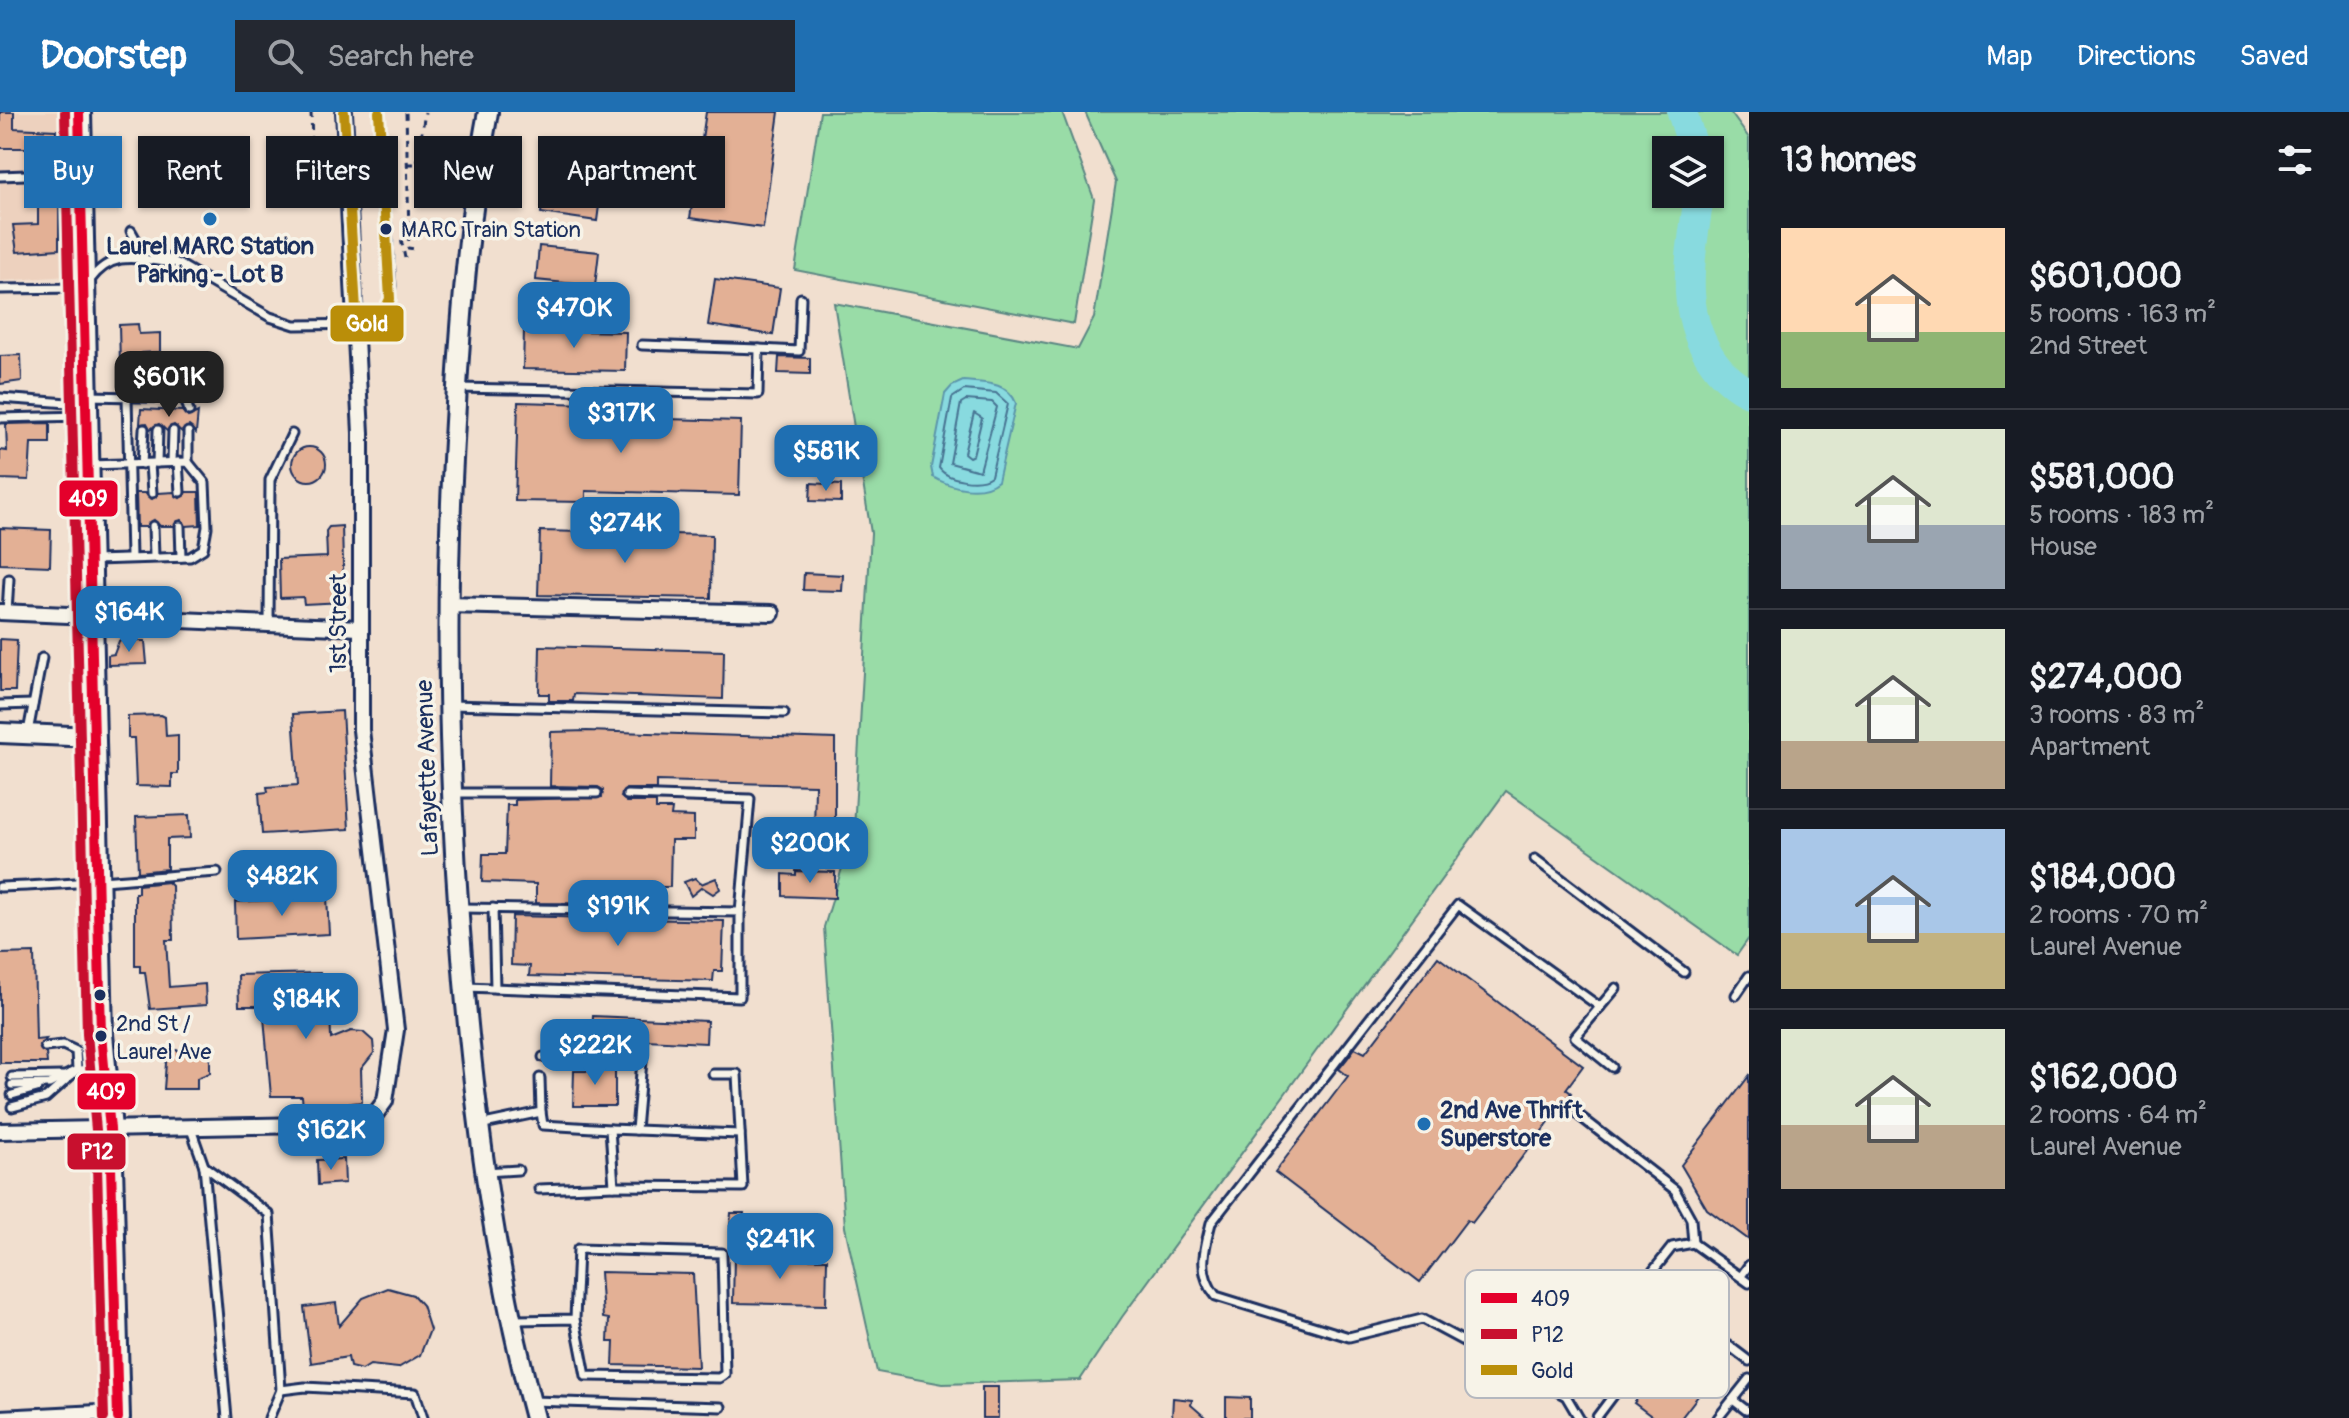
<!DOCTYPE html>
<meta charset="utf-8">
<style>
:root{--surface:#171b24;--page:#242831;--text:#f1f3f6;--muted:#9ea1a6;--line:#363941;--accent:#1f6fb2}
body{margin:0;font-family:Pangolin,sans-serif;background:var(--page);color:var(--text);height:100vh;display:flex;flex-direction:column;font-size:30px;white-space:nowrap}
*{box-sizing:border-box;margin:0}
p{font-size:26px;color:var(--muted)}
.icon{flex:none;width:44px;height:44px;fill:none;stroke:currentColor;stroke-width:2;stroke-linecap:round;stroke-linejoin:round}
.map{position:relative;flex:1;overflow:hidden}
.side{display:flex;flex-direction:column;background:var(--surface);width:600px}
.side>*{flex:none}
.banner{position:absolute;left:24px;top:24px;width:760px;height:72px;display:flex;gap:16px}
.fabs{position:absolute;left:1652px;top:24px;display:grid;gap:16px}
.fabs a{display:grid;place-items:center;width:72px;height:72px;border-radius:0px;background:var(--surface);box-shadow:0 2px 6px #0004;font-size:40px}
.price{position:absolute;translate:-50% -68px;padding:0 18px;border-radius:16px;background:var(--accent);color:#fff;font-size:26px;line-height:52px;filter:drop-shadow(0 2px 4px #0008)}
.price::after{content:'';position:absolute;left:50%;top:48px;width:24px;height:18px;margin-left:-12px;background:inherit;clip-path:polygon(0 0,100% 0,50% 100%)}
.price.active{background:#222;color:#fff}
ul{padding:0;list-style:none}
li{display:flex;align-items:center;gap:24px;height:200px;padding:0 32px}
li+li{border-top:2px solid var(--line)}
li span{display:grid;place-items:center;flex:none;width:224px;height:160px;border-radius:0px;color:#555}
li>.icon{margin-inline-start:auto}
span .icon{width:96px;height:96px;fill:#fffc;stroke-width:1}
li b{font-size:34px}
h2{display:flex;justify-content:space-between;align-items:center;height:96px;padding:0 32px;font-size:34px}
.tag{padding:0 28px;border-radius:0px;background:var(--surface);box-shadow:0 2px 6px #0004;font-size:28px;line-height:72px}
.tag.active{background:var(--accent);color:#fff}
header{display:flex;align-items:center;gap:48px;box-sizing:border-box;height:112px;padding:0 40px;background:var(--accent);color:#fff}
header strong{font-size:38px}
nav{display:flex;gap:44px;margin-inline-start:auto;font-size:28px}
.search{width:560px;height:72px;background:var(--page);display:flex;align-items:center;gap:20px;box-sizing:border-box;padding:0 28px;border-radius:0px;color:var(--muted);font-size:30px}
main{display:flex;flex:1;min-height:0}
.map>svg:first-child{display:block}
.built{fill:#edd1be}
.green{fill:#99dca7;stroke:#5a8682;stroke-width:2;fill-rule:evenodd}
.water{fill:#88dadf;stroke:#5c96ab;stroke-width:2}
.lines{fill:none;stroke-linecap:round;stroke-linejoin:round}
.shore{stroke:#477392;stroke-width:2}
.river{stroke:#88dadf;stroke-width:30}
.building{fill:#e3b095;stroke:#1b2f5e;stroke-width:2}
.service-casing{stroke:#1b2f5e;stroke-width:13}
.minor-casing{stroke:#1b2f5e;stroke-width:20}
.tertiary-casing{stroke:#1b2f5e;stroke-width:24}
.primary-casing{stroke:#1b2f5e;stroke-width:28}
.path{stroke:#1b2f5e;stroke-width:3;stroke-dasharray:6 6;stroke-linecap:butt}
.service{stroke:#f7f3e8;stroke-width:7}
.minor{stroke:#f7f3e8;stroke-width:14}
.tertiary{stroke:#f7f3e8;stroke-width:18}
.primary{stroke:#f7f3e8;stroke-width:22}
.bus-1-casing{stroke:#f7f3e8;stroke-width:16}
.bus-2-casing{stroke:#f7f3e8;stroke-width:16}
.bus-3-casing{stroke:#f7f3e8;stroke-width:16}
.bus-1{stroke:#e4002b;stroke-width:10}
.bus-2{stroke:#c8102e;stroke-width:10}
.bus-3{stroke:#ba8e09;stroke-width:10}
.poi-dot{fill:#1f6fb2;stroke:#f7f3e8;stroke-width:3}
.bus-dot{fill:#1b2f5e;stroke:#f7f3e8;stroke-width:3}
.labels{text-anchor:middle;stroke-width:7;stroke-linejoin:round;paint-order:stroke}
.bus-label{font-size:22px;fill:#1b2f5e;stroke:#f7f3e8;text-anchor:start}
.poi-label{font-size:24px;font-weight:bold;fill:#1b2f5e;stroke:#f7f3e8}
.street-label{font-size:24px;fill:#1b2f5e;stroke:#f7f3e8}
.key{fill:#f7f3e8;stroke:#b5b8bf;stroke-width:2}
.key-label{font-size:22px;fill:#1b2f5e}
.line-badge{stroke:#f7f3e8;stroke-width:3}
.badge-label{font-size:22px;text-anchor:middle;font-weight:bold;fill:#fff}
</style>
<header>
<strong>Doorstep</strong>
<div class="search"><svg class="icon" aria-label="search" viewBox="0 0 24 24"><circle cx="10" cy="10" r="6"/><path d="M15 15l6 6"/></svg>Search here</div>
<nav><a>Map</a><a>Directions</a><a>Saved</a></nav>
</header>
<main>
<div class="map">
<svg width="1749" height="1306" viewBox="0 0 1749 1306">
<rect width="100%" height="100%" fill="#f1dfcf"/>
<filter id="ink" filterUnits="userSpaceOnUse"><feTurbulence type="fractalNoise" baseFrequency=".0125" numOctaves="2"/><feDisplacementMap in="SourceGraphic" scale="16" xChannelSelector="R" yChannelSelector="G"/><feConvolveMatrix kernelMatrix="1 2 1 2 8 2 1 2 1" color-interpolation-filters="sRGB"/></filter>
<g filter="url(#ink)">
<path class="built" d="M0,0H67L64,113L67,164L0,169Z"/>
<g class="green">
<path d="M820,0H1062L1094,87L1074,212L795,158Z"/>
<path d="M1085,0H1730L1749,26V826L1737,843L1506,679L1122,1205L1080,1268L943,1272L877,1260L845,1115L824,815L854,717L871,421L834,191L1078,237L1094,206L1116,70ZM1666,38H1710V82H1666Z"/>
</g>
<path class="water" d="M963,269C984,271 1007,269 1016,291L998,369C981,383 951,376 933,365L931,355L945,282L952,274Z"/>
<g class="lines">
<g class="shore">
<path d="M964,278L996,281L1008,292L991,364C979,373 947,368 939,356L952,286Z"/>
<path d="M966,288L992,290L997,295L980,359L950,351L961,291Z"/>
<path d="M974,301L982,306L973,343L969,345L964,341Z"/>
</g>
<g class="river">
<path d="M1682,0L1694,38"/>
<path d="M1699,82C1692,142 1676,200 1715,252C1723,263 1737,275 1749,280"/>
</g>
</g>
<g class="building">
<path d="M0,0H14V16L56,18L55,44L27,43L28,36H0Z"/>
<path d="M706,0H779L763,116L690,106Z"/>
<path d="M550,33L606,40L597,109L541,101Z"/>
<path d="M38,82H59V137L17,140L13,113L38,112Z"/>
<path d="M539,134L599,140L595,174L536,168Z"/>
<path d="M715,167L780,176L773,223L708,213Z"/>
<path d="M138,212L139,222L160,221V240L142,241L140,251L120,252L119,213Z"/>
<path d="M524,218L626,220L625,259L523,257Z"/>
<path d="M21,243L22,269L0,272V244Z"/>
<path d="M779,245L810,246V262L778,261Z"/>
<path d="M518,290L589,292V305L741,309L739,383L586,379V390L515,389Z"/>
<path d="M141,297L182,299L188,305L198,300L196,321L189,314L182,320L174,313L167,319L159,312L150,317L147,311L140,312Z"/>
<path d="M50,311V331H31L29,368L0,367V338L7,339L6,312Z"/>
<circle cx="309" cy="352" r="17"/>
<path d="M811,371L841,373V390L810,389Z"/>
<path d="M174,380L180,386L186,380H199L200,413L186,414L181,408L174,414H160L154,408L147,415H137L136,381H145L152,387L158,381Z"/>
<path d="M342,414L344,490L304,492L303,485L280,486L279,447L327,445L326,419L329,415Z"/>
<path d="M0,416L51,418L50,454L0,452Z"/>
<path d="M540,419L712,423L711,486L538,483Z"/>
<path d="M804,461L843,463L842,479L803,478Z"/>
<path d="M0,527L17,528L15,579H0Z"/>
<path d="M119,529H145L147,552L108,553V543L114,542Z"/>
<path d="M540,534L724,539L723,587L574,582L573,589H549V582H539Z"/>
<path d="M342,599L349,717L262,722L259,681L268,680L267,675L298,673L293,602Z"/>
<path d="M161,603L165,605L166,624L178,623V662H172V675L136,674L134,626H128V604Z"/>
<path d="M587,619L835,627V723H814L815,673L656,669V677H626L621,685L627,690H656V697H672L671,704L694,705V728H671L670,775H654V792L536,791V772L482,770L483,742H505L507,693H515V688L602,685L603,678L598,675L550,674L551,620Z"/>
<path d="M189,703L190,726L167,727V757L138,760L136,705Z"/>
<path d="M796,759L835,760V786L783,784V762L796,763Z"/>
<path d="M695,766L701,772L716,766L720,777L713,782L702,775L691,784L684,770Z"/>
<path d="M168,770L172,774L173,828H166L169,875L205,872L206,893L150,897L145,860H140V854H135V781H138V773Z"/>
<path d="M327,785L329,822L236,827L235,790Z"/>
<path d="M512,804L724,809L722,859H714L713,869L529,864L530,854L511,853Z"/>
<path d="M34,841L36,928L46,927L39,935L46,941L47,951H0V842Z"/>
<path d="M1438,845L1583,954L1566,977L1571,981L1472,1111L1467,1108L1420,1170L1275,1060L1348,964L1339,957L1347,947L1355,936L1365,941Z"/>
<path d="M320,861L321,892H330L331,927L351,919L363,920L373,929L374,941L361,957L362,990L303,996L302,984H271L263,894H239L238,863Z"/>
<path d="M593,904L707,909L706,931L646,928V938L591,940Z"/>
<path d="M167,938L210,939V961L197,966V977H164Z"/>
<path d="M590,953L615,954V994H573L574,959H590Z"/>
<path d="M1749,964V1128L1707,1097L1681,1053Z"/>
<path d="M344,1047L345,1071L318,1073L317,1048Z"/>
<path d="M731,1101H744L743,1114H730Z"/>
<path d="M734,1145L827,1147L826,1193L733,1191Z"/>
<path d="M600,1160L693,1162L698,1255L613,1253L614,1230H608L609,1207L603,1206Z"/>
<path d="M388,1176L413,1183L422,1193L430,1218L420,1243L398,1256L370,1253L362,1258L350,1255L348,1245L311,1251L304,1195L336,1191L339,1214L363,1186Z"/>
<path d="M1678,1234L1715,1262L1681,1306H1654L1634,1291Z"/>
<rect x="982" y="1275" width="16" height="31"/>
<path d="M1226,1285L1250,1286V1306H1226Z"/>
<path d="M1173,1286L1192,1288L1191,1293L1206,1306H1172Z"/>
</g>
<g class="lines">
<defs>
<g id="service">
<path d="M0,64L78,61"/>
<path d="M131,119L140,135L179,152L270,205L295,213L375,212L388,200L391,174L379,0"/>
<path d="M90,168C114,137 137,147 172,151"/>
<path d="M0,177L81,176"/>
<path d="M642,233L759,237"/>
<path d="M458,276L758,282L759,237L799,239L801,186"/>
<path d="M88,284L185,286L189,299"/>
<path d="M127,285L131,445"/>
<path d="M0,286L82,292"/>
<path d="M0,306L83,304"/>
<path d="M172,350L173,319"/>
<path d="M178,350L180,380"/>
<path d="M188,350V320"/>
<path d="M157,351L158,318"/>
<path d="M142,352L144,317"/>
<path d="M150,352L152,381"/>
<path d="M89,353L188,350L205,371L207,415L203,437L190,445L95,448"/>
<path d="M153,414L154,445"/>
<path d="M180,414L181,445"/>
<path d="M7,500L9,467"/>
<path d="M269,512L270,368L292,322"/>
<path d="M0,593L33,592"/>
<path d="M450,593L784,601"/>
<path d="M28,620L42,546"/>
<path d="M452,681H597"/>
<path d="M627,683L750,687L740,800"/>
<path d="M1535,747L1684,860"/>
<path d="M0,775C73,773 144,765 217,760"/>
<path d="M460,796L740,800V885L466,875"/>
<path d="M493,796L495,876"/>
<path d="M1736,883L1749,864"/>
<path d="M1600,895L1616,876"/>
<path d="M543,945L642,949L636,1018"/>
<path d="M12,965L62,964"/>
<path d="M12,973L49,972L77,958L76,939L63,933L45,935"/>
<path d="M12,983L37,976"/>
<path d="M12,995L46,986L77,958L102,957"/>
<path d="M1577,1002L1675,1078L1691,1107L1693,1131"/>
<path d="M479,1013L541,1000L540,966"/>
<path d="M191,1017L204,1054L227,1306"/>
<path d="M610,1017L740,1022"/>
<path d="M204,1054L269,1102L281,1278L305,1275L415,1281L423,1306"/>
<path d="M485,1060L518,1058"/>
<path d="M614,1074L743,1075L737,962H713"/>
<path d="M539,1077L614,1074L610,1017L543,1013L541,1000"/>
<path d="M1741,1164L1749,1153"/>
<path d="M1679,1196L1749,1249"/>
<path d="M515,1208L575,1207L578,1137L722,1141L725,1262L719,1266L586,1264L575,1207"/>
<path d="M1566,1284L1587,1243L1672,1135L1693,1131L1749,1171"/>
<path d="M1733,1288L1746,1298"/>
<path d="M532,1289L721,1295"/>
<path d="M1597,1305L1679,1196L1643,1170"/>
<path d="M269,1306L281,1278"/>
<path d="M1579,1306L1566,1284L1422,1207L1349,1225L1216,1184C1197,1161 1204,1138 1211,1111L1458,793L1600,895L1575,925L1612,955"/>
<path d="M1718,1306L1749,1267"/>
</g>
<g id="minor">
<path d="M447,493L772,501"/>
<path d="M0,500L360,516"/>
<path d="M0,1019L356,1012L371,1008L385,989L396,918L361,618V321L344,0"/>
<path d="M0,1306L118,1300"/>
</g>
<g id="tertiary">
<path d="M488,0C465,122 458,244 452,368C444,536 450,702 464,870C477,1018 496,1162 535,1306"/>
<path d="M0,621L93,625"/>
</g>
<path id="primary" d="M79,0L101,922L110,1017L118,1306"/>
</defs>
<use href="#service" class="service-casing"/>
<use href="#minor" class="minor-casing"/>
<use href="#tertiary" class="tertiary-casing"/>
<use href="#primary" class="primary-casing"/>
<g class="path">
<path d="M299,0L311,1"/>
<path d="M311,0L314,95"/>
<path d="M437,31L457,34"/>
<path d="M408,52H417L425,0"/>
<path d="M409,123L408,136L414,137"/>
<path d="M405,146L401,127L409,122L406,0"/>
</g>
<use href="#service" class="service"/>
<use href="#minor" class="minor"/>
<use href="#tertiary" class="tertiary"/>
<use href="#primary" class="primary"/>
<defs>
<path id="bus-1" d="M79,0L101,922L110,1017L118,1306"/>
<path id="bus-2" d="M65,0L87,922L96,1018L104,1306"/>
<path id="bus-3" d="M344,0L357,214L380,208L390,187L379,0"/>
</defs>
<use href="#bus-1" class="bus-1-casing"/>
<use href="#bus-2" class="bus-2-casing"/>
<use href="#bus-3" class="bus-3-casing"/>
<use href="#bus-1" class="bus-1"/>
<use href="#bus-2" class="bus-2"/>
<use href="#bus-3" class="bus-3"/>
</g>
</g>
<g class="poi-dot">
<circle cx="210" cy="107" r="8"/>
<circle cx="1424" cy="1012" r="8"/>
</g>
<g class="bus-dot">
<circle cx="386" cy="117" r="7"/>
<circle cx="100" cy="883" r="7"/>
<circle cx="101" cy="924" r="7"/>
</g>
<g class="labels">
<g class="bus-label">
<text x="401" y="125">MARC Train Station</text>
<text x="116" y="919">2nd St /<tspan x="116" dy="28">Laurel Ave</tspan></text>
</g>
<g class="poi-label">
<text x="210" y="142">Laurel MARC Station<tspan x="210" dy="28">Parking - Lot B</tspan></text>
<text x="1440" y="1006" text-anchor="start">2nd Ave Thrift<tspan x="1440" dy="28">Superstore</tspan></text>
</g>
<g class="street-label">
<text transform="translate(338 511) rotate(-90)" y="8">1st Street</text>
<text transform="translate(427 656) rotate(-92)" y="8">Lafayette Avenue</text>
</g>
</g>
<rect x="1465" y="1158" width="264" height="128" rx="12" class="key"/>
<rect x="1481" y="1181" width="36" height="10" fill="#e4002b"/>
<rect x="1481" y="1217" width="36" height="10" fill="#c8102e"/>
<rect x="1481" y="1253" width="36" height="10" fill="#ba8e09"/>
<g class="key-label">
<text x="1531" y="1194">409</text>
<text x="1531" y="1230">P12</text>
<text x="1531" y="1266">Gold</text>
</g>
<g class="line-badge">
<rect x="329" y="192" width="76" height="39" rx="8" fill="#ba8e09"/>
<rect x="58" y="367" width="61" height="39" rx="8" fill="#e4002b"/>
<rect x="76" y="960" width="61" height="39" rx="8" fill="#e4002b"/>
<rect x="66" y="1020" width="61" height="39" rx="8" fill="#c8102e"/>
</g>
<g class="badge-label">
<text x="367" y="219">Gold</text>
<text x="88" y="394">409</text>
<text x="106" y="987">409</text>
<text x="97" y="1047">P12</text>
</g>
</svg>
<div class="fabs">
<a><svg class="icon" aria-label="layers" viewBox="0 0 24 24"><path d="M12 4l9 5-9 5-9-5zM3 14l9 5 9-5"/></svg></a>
</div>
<b class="price" style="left:574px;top:238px">$470K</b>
<b class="price active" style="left:169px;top:307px">$601K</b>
<b class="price" style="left:621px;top:343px">$317K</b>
<b class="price" style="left:826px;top:381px">$581K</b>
<b class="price" style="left:625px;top:453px">$274K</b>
<b class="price" style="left:129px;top:542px">$164K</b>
<b class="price" style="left:810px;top:773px">$200K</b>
<b class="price" style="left:282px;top:806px">$482K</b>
<b class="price" style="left:618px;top:836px">$191K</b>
<b class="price" style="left:306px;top:929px">$184K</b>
<b class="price" style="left:595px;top:975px">$222K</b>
<b class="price" style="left:331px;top:1060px">$162K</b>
<b class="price" style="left:780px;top:1169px">$241K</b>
<div class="banner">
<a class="tag active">Buy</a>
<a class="tag">Rent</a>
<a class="tag">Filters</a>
<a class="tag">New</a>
<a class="tag">Apartment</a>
</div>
</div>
<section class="side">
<h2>13 homes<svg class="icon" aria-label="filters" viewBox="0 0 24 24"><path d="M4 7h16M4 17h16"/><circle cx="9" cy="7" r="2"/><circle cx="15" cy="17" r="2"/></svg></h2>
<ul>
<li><span style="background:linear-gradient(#ffd9b3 65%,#8fb573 0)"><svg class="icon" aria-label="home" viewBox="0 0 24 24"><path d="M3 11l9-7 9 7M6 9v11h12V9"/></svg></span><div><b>$601,000</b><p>5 rooms · 163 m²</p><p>2nd Street</p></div></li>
<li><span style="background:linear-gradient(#dfe7d0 60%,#9aa5b1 0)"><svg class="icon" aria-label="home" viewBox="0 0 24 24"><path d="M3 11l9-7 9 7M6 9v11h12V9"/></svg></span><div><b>$581,000</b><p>5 rooms · 183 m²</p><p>House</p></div></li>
<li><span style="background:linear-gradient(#dfe7d0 70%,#b9a48a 0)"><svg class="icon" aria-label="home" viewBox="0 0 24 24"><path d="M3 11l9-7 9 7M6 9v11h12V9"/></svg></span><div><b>$274,000</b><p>3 rooms · 83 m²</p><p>Apartment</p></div></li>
<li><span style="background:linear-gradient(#a9c7e8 65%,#c2b280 0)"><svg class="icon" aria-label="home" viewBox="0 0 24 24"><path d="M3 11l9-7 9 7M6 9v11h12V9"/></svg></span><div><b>$184,000</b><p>2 rooms · 70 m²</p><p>Laurel Avenue</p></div></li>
<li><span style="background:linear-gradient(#dfe7d0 60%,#b9a48a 0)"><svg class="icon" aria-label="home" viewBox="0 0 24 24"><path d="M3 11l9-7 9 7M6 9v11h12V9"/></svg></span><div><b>$162,000</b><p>2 rooms · 64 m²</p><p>Laurel Avenue</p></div></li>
</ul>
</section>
</main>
